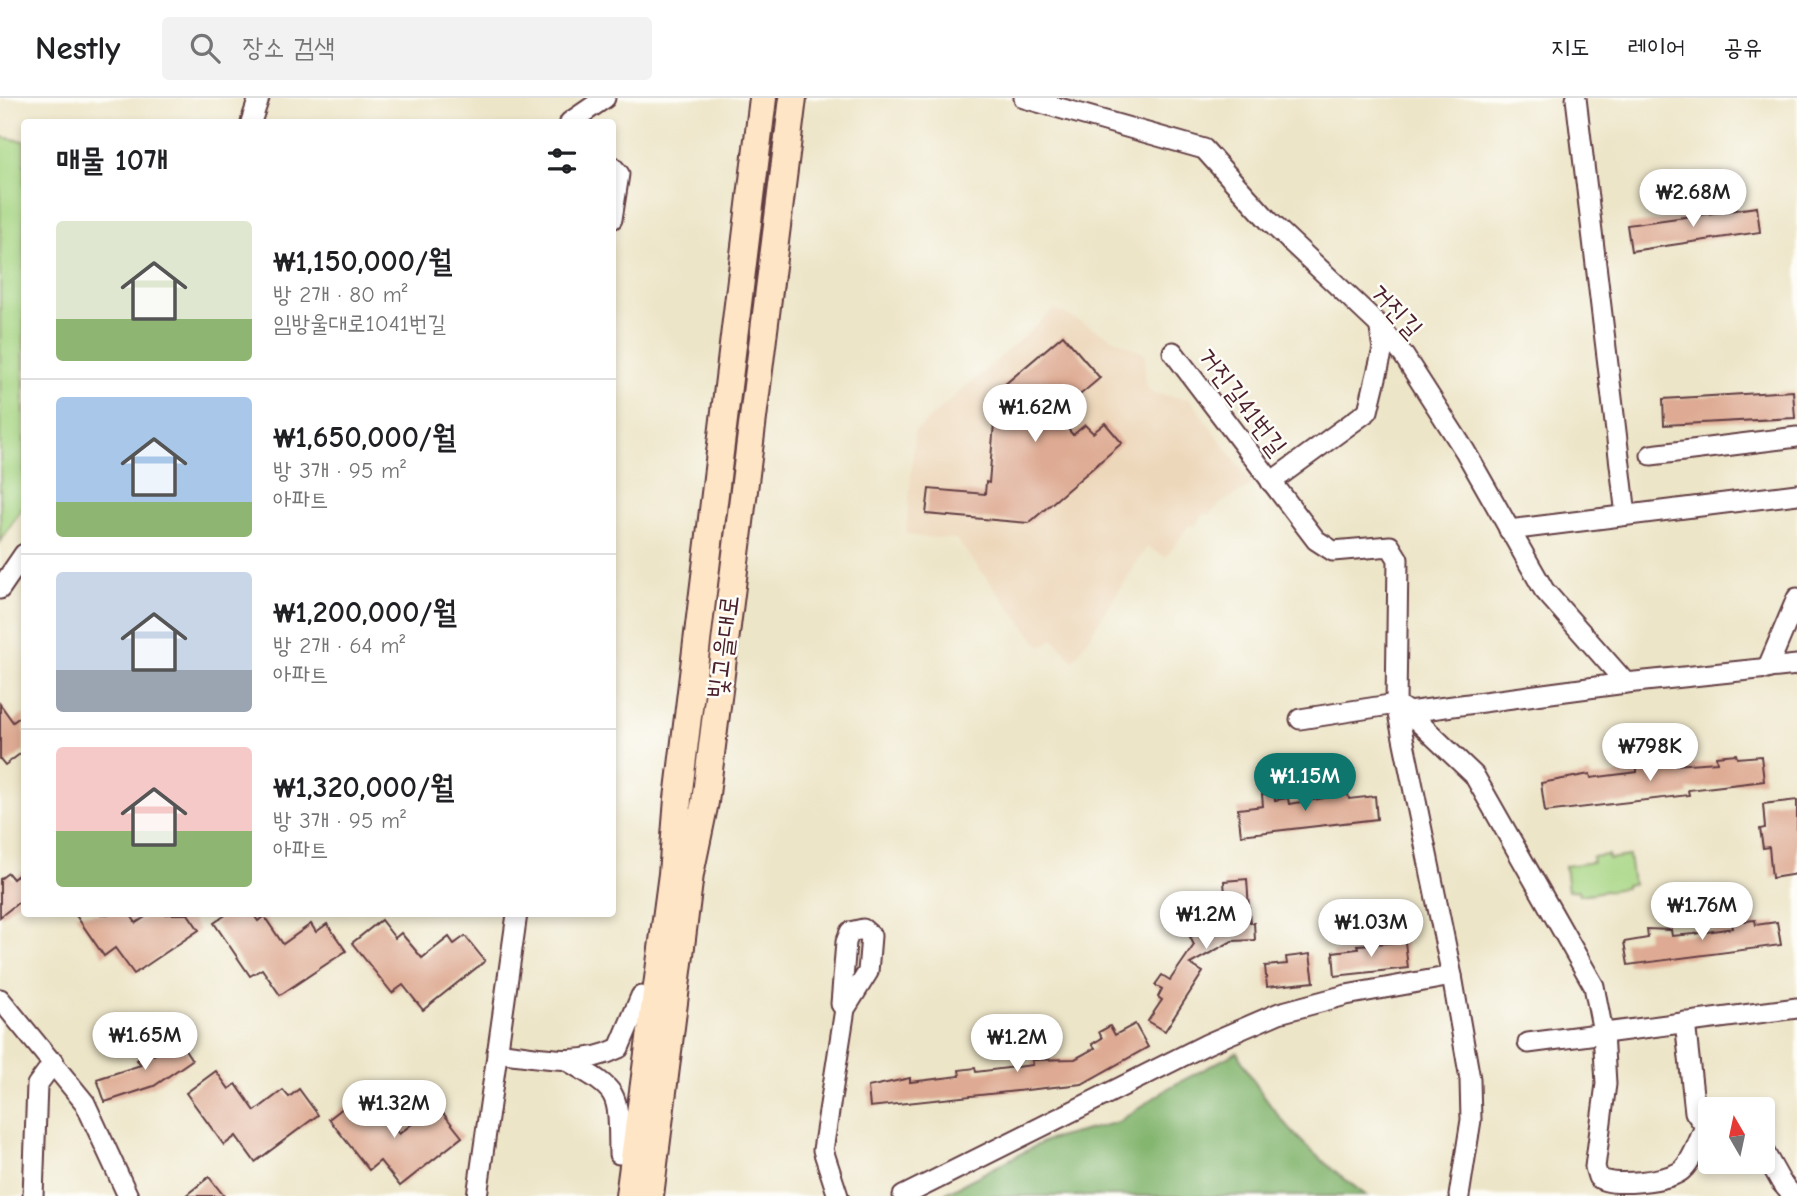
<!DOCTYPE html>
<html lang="ko">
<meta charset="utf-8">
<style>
:root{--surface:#fff;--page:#f2f2f2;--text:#202124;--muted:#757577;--line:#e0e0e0;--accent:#0f766e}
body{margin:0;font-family:"Comic Neue","Poor Story",sans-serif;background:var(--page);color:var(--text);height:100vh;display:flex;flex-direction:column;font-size:26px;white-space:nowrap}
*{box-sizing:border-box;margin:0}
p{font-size:23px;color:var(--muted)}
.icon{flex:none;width:38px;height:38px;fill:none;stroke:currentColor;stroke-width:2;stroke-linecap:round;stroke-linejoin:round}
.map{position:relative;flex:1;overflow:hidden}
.drawer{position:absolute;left:21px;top:21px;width:595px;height:798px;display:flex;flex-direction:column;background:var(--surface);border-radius:7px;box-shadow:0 4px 10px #0003}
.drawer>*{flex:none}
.needle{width:46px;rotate:351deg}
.controls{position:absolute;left:1698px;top:999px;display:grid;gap:14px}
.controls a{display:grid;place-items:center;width:77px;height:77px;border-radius:7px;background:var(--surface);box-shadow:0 4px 10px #0003;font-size:35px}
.price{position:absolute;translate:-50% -60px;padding:0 16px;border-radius:24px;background:#fff;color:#222;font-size:23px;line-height:46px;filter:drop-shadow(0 2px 4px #0008)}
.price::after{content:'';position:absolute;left:50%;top:42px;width:21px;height:16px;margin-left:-10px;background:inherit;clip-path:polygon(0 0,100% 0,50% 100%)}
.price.on{background:var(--accent);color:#fff}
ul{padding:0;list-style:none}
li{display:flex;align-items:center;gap:21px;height:175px;padding:0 35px}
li+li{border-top:2px solid var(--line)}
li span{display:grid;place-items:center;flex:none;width:196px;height:140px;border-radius:7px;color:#555}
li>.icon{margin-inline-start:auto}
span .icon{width:84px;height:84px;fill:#fffc;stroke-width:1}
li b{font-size:30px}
h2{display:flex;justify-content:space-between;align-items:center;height:84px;padding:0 35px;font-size:30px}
header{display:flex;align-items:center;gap:42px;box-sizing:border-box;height:98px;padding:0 35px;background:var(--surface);border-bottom:2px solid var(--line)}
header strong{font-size:33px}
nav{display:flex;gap:38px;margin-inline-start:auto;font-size:24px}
.search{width:490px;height:63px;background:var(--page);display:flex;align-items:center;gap:18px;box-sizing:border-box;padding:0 24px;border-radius:7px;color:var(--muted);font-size:26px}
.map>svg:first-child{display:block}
.built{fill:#edd7ba}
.green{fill:#a6d582;stroke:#787a56;stroke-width:2}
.forest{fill:#84b670;stroke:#676a4e;stroke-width:2}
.building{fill:#deaa93}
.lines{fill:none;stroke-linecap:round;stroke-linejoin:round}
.minor-casing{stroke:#623d43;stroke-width:23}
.secondary-casing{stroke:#623d43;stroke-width:30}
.minor{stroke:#fff;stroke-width:19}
.secondary{stroke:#fee5c5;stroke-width:26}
.labels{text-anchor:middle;stroke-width:5;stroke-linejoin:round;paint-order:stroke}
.street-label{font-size:26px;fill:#4a1f2b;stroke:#fdfcf7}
</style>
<header>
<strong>Nestly</strong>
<div class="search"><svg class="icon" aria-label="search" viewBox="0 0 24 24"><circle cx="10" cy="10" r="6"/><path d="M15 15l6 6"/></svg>장소 검색</div>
<nav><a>지도</a><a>레이어</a><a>공유</a></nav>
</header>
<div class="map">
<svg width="1797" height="1098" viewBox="0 0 1797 1098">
<rect width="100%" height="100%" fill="#fdfcf7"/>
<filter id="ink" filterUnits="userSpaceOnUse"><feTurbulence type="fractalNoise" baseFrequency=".0143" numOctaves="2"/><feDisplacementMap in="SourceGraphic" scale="14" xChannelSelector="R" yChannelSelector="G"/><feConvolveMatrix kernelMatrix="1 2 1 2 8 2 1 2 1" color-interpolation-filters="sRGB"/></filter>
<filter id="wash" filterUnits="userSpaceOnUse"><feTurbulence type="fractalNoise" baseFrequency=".00686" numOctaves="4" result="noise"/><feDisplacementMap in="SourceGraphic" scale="28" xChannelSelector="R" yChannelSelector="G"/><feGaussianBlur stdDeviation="1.57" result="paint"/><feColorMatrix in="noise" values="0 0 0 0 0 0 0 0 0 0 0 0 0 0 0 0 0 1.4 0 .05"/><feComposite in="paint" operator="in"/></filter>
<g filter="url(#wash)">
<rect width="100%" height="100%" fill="#ede5c8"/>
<path class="built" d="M1055,211L1145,256V286L1152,295L1190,301L1253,387L1221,405L1209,417L1204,416L1196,428L1189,427L1166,459L1147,449L1073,563L1054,540L1041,549L956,441L917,439L906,435L915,333Z"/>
<g class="green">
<path d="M0,39L24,43V407L0,444Z"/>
<path d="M1608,757L1609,761L1629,758L1633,786L1625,787V790L1580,797L1579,792L1568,793L1565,768L1593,764L1592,759Z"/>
</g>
<path class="forest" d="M1237,954C1273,1021 1306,1053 1367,1098H940L1045,1043L1118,1024L1170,989Z"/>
<g id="blocks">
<g class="building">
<path d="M1757,109L1760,134L1631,153L1627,127Z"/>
<path d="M1063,237L1100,280L1056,317L1073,337L1085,327L1093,335L1105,325L1122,345L1029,425L926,416L929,391L985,396L986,384L989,385L994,325L1028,328L997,293Z"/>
<path d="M1793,293L1795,320L1664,327L1663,301Z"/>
<path d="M0,606L13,624L24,616V653L5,667L0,661Z"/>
<path d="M1736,656L1737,660L1761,658L1764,683L1688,692L1689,697L1545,714L1541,685L1590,676L1591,680L1637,674V667L1657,665L1658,668L1717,664L1716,658Z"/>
<path d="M1274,695L1275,702L1288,700L1289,706L1348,696L1349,701L1375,698L1377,721L1241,737L1238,711L1263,708L1262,696Z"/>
<path d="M1797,702V776L1772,780L1769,749L1763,750L1760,731L1765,730L1763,706Z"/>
<path d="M24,772V800L0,819V781L8,775L13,781Z"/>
<path d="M1247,781L1250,825H1254L1255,842L1232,843L1190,866L1203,874L1165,933L1148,923L1162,902L1158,899L1162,891L1155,887L1162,877L1170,882L1194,847L1190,839L1216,825L1215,811H1226L1224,783Z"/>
<path d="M75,816H130L136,825L150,816H188L199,832L134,876L115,850L104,858Z"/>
<path d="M227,816H253L258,823L264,818L283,846L311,826L316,834L327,826L346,853L280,897L262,871L250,878L214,825Z"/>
<path d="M1744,819V823L1755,822L1756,827L1777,824L1781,847L1628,867L1624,844L1648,840L1647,831L1671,832L1672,838L1694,836L1733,830L1731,820Z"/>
<path d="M381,822L395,840L401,835L422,860L449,839L454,846L465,838L485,863L423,912L403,887L392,895L352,845Z"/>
<path d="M1405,844L1408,870L1335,878L1333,854L1358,851L1357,847Z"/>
<path d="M1310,856L1314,884L1267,889L1265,868L1287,866L1286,859Z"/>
<path d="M1135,926L1148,949L1082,986L870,1009L868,989L910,980V984L960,978L959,972L975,970L976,974L1033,967L1032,962L1075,961L1095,950L1092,946L1102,940L1099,934L1110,928L1115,937Z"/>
<path d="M178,941L192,962L154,988L105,1004L97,981L141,967L137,962L151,953L154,957Z"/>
<path d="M216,973L229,991L236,986L255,1013L283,992L289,999L299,991L318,1017L255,1064L236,1038L224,1047L186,995Z"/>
<path d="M358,998L372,1016L379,1011L399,1036L426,1015L432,1022L442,1014L462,1039L400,1088L380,1063L369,1072L329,1021Z"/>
<path d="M209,1079L224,1098H185Z"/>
</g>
</g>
</g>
<g filter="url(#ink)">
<use href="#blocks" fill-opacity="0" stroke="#623d43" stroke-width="2"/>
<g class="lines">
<defs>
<g id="minor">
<path d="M1024,0L1204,51L1269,123L1378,226L1404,258L1465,353L1544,492L1626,585"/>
<path d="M1576,0L1626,417"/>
<path d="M251,24L259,0"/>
<path d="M570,24L605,0"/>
<path d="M612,68L619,76L612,121"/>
<path d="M1173,254L1316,442L1333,453L1390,448L1398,461L1396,606L1452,878L1470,981L1471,1022L1459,1098"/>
<path d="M1651,357L1797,339"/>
<path d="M1271,384L1368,313L1383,251L1380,231"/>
<path d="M1509,432L1797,396"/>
<path d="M0,491L24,456"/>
<path d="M1767,571L1797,500"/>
<path d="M1408,614L1474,677L1594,888L1603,934L1606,986L1595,1069L1598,1079C1608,1090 1671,1083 1682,1072C1693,1062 1699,1042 1705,1028"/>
<path d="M1300,621L1396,606L1408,614L1626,585L1797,567"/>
<path d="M0,901L85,1005L128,1098"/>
<path d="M1685,924L1695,1014L1705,1028L1710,1027"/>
<path d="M1528,945L1797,910"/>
<path d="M497,954C540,959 579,970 619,950L641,898"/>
<path d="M566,962C621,995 618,991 619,1056"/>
<path d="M1762,1050L1781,1084L1793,1098"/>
<path d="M33,1098L37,987L54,964"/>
<path d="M477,1098L517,816"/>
<path d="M838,1098L823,1052L845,911L868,874L871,838L863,831L850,834L846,844L841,906L845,911"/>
<path d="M903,1098L1207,946L1279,915L1346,897L1452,878"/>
</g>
<g id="secondary">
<path d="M629,1098L672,776L678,701L763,0"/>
<path d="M650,1098L690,776L705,704L793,0"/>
</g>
</defs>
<use href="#minor" class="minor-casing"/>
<use href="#secondary" class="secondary-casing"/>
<use href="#minor" class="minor"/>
<use href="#secondary" class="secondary"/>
</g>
</g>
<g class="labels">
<g class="street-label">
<text transform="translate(1397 212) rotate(48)" y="9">거진길</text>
<text transform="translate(1243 303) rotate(53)" y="9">거진길41번길</text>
<text transform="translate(723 549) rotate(-83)" y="9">빛고을대로</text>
</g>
</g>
</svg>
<div class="controls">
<a><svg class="needle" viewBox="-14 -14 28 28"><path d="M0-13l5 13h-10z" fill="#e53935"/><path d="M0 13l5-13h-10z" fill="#757577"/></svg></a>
</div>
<b class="price" style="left:1693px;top:131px">₩2.68M</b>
<b class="price" style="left:1035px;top:346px">₩1.62M</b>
<b class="price" style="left:1650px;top:685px">₩798K</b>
<b class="price on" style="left:1305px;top:715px">₩1.15M</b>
<b class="price" style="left:1702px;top:844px">₩1.76M</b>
<b class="price" style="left:1206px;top:853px">₩1.2M</b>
<b class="price" style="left:1371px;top:861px">₩1.03M</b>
<b class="price" style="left:145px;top:974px">₩1.65M</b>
<b class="price" style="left:1017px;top:976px">₩1.2M</b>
<b class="price" style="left:394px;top:1042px">₩1.32M</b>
<section class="drawer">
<h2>매물 10개<svg class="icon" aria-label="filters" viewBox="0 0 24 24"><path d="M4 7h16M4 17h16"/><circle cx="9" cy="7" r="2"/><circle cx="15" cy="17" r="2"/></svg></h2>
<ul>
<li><span style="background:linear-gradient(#dfe7d0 70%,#8fb573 0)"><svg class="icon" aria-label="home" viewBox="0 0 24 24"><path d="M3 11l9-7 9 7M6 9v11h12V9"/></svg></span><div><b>₩1,150,000/월</b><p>방 2개 · 80 m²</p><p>임방울대로1041번길</p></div></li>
<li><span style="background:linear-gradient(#a9c7e8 75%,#8fb573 0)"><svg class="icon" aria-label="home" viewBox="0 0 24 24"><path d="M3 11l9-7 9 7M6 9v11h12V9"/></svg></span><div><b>₩1,650,000/월</b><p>방 3개 · 95 m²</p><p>아파트</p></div></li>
<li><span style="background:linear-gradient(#c9d6e8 70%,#9aa5b1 0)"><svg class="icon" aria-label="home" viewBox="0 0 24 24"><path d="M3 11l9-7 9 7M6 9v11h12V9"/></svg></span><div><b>₩1,200,000/월</b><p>방 2개 · 64 m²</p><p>아파트</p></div></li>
<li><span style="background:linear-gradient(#f6c9c9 60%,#8fb573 0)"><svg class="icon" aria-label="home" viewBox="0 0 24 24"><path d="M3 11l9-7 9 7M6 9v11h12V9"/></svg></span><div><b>₩1,320,000/월</b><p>방 3개 · 95 m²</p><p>아파트</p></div></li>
</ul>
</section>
</div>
